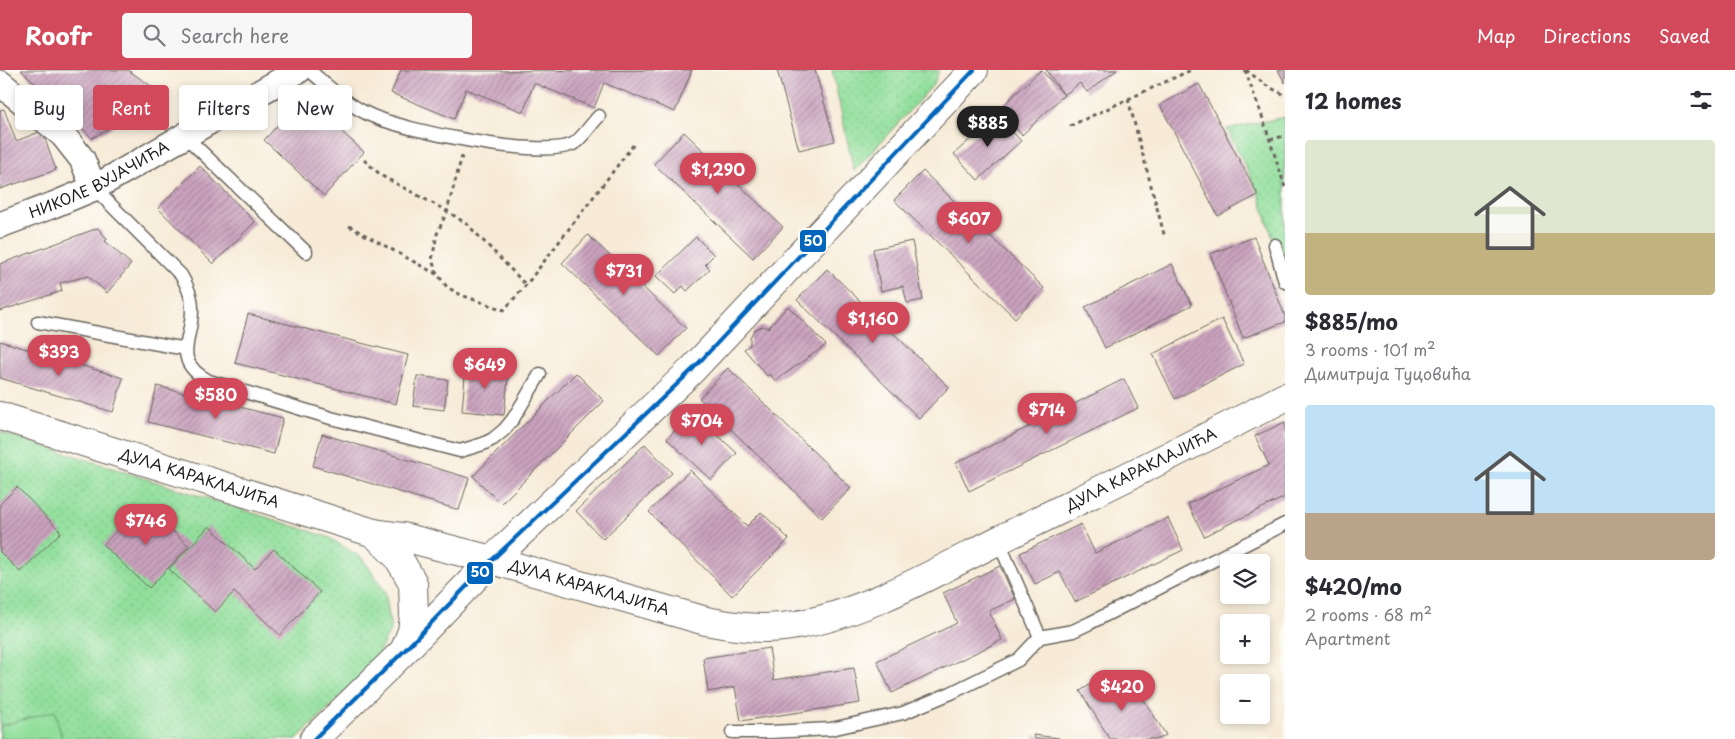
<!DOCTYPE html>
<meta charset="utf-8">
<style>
:root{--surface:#fff;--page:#f7f7f7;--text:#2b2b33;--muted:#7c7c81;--accent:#d1495b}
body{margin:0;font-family:"Playpen Sans",sans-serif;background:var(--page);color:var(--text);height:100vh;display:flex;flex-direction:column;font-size:19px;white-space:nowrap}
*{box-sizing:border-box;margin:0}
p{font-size:16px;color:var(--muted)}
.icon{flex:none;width:28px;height:28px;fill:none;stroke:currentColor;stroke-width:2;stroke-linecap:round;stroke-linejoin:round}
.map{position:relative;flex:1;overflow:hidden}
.side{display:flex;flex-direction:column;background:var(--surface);width:450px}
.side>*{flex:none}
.banner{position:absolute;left:15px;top:15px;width:475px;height:45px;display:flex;gap:10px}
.fabs{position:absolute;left:1220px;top:484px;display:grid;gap:10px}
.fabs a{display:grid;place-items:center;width:50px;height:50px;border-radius:5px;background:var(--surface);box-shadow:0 2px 8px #0003;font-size:25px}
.price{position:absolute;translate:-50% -42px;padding:0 11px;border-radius:18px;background:var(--accent);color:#fff;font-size:16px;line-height:32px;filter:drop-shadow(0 1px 2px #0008)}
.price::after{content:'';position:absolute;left:50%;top:30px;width:15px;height:11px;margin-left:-8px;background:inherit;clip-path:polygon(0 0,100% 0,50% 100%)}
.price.selected{background:#222;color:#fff}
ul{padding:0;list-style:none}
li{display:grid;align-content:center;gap:10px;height:265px;padding:0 20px}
li span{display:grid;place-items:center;height:155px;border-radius:5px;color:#555}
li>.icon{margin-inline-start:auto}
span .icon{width:90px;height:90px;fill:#fffc;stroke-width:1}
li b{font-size:21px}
h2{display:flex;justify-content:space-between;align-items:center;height:60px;padding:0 20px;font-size:21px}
.chip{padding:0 18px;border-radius:5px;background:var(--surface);box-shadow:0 2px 8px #0003;font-size:18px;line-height:45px}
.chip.selected{background:var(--accent);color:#fff}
header{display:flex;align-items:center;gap:30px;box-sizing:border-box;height:70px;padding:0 25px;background:var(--accent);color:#fff}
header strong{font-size:24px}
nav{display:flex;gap:28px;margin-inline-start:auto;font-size:18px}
.search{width:350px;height:45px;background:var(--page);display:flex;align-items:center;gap:12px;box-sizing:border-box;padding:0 18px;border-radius:5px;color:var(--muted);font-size:19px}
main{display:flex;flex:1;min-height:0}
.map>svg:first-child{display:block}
.grass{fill:url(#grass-dots);stroke:#577e5c}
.garden{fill:#92df9c;stroke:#577e5c}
.building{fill:url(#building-hatch)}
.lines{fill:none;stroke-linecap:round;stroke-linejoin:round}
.service-casing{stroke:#69645d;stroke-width:15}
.minor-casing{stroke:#69645d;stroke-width:28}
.tertiary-casing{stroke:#69645d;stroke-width:30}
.path{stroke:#69645d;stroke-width:3;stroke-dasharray:4 4;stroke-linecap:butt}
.service{stroke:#fff;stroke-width:12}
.minor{stroke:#fff;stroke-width:25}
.tertiary{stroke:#fff;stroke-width:28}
.bus-1-casing{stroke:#fdfcf7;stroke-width:8}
.bus-1{stroke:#0065bd;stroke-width:4}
.labels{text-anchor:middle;stroke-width:4;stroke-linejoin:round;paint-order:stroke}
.street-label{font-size:15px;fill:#1c1c1c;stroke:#fdfcf7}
.line-badge{stroke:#fdfcf7;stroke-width:2}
.badge-label{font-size:14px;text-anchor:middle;font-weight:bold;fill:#fff}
</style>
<header>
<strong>Roofr</strong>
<div class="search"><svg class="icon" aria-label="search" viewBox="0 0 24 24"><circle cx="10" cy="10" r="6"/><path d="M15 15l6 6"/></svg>Search here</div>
<nav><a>Map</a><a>Directions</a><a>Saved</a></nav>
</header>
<main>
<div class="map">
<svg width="1285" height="669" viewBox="0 0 1285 669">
<defs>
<pattern id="grass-dots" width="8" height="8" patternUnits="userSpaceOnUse" patternTransform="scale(1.25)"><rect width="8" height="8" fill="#92df9c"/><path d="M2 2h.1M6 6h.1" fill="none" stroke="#7dbf86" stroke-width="1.8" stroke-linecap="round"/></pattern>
<pattern id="building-hatch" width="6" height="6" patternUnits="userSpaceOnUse" patternTransform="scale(1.25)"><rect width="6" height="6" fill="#cba3bf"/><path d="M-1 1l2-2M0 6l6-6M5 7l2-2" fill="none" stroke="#a4849a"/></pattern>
</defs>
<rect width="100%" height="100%" fill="#fdfcf7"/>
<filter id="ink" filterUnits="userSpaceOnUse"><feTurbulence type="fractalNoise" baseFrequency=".02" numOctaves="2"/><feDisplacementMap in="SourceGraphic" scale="10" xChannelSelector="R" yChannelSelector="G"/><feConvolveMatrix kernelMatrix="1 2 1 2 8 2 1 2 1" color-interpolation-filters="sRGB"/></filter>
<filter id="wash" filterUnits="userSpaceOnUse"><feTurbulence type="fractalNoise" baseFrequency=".0096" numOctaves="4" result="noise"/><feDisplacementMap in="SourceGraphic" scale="20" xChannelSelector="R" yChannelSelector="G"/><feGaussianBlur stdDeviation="1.12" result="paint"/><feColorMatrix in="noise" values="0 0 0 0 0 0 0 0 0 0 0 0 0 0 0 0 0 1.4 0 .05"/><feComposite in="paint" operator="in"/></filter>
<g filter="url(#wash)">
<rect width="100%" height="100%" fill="#f7ebd7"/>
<g class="grass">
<path d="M832,0H939L934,14L854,101Z"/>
<path d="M1285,47V208L1259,124L1227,59Z"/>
<path d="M0,362L328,467L362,488L385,521L391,559L371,597L297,669H0Z"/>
</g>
<path class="garden" d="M55,641L62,669H0V656Z"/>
<g id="blocks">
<g class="building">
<path d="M21,0H128L168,28L92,68Z"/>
<path d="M401,0L473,1L692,0L675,42L604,13L594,38L534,13L523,42L466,19L454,49L391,23Z"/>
<path d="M777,0H815L835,71L799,80Z"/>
<path d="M1041,0L1064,25L1022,65L998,40Z"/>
<path d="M1046,0H1117L1087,22L1080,13L1064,25Z"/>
<path d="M1278,0H1285V13Z"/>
<path d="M1199,14L1258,125L1218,146L1160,35Z"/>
<path d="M304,27L364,82L324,126L264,70Z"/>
<path d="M4,39L16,71L42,61L56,100L0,119V40Z"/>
<path d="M997,45L1021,71L978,110L954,84Z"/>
<path d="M684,62L783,157L753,188L654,94Z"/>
<path d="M200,96L255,152L213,194L158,138Z"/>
<path d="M923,101L1044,218L1015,248L894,130Z"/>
<path d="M98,158L107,169L105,171L131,194L107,223L88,206L60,213L62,221L0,241V194Z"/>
<path d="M588,165L686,258L659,286L562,193Z"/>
<path d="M696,167L714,185L705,194L710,199L687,221L683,216L675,224L656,206Z"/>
<path d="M1254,167L1285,246V252L1243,268L1210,184Z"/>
<path d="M912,171L923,230L907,233L903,216L881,221L873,179Z"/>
<path d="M1172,194L1192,235L1105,278L1085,237Z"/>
<path d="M827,199L949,317L919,348L797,230Z"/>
<path d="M788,236L826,275L775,311L770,304L767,306L744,279L750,275V267L754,260L762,256L768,258Z"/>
<path d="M248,244L408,285L396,334L235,293Z"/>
<path d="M1222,249L1244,294L1175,329L1153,284Z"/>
<path d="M0,271L123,308L113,342L0,308Z"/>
<path d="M466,295L509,299L504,345L462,341Z"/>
<path d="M728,298L851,418L822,448L699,328Z"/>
<path d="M576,303L604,331L501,434L473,406Z"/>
<path d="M417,306L448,310L444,340L413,336Z"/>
<path d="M1124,309L1138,338L969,421L956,393Z"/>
<path d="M157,316L283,348L274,384L148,352Z"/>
<path d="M692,342L737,383L711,410L667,369Z"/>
<path d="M1285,352V427L1204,466L1188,434L1269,395L1255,366Z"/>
<path d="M322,364L469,408L459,440L313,396Z"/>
<path d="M645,374L672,403L603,469L576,441Z"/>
<path d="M690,400L747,456L761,442L789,469L732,526L649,442Z"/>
<path d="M17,417L61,462L20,502L0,482V434Z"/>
<path d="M143,433L189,476L149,518L103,475Z"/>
<path d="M1168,448L1183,480L1075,532L1060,502L1035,514L1020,483L1081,454L1095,483Z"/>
<path d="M209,456L255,499L274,479L320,522L280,565L234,522L215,542L169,499Z"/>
<path d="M1000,496L1015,529L989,541L1002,570L892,623L877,591L957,553L943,523Z"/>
<path d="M769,578L774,610L854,598L860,633L741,651L735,617L708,622L703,588Z"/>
<path d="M1104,606L1115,625L1134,614L1166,665L1159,669H1110L1080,621Z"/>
<path d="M1033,665L1059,668V669H1035Z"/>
</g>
</g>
</g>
<g filter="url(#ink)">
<use href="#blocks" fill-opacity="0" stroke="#69645d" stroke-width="1"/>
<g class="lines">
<defs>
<g id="service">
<path d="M309,0C328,16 347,35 370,45C405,61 540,89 573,74C581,70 592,53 599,46"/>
<path d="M185,66L306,182"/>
<path d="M94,118L181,205C187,215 192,226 192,238C193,270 170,290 209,311L331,348L460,381L483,374L493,369L504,360L513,349L540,304"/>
<path d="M1275,175L1285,212"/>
<path d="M38,252L186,279"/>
<path d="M1040,567L1073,561L1090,553L1285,454"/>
<path d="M732,662H770L831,659L903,643L951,623L1018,590L1040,567L998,470"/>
</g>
<g id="minor">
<path d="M0,13L63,65L82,89L94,118"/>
<path id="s1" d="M0,155L53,135L94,118L299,0"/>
</g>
<g id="tertiary">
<path id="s2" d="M0,346L374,463L403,467L492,490L706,551C737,557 765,561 796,555C865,544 939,500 1001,469C1096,422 1191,376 1285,327"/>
<path d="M374,463L398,487L413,513L414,546L412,561L405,579"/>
<path d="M314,669L405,580L492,490L692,300L974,0"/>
</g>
</defs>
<use href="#service" class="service-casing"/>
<use href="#minor" class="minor-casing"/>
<use href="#tertiary" class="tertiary-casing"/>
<g class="path">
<path d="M1245,0L1262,46L1285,117"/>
<path d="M1246,0L1267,16L1285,25"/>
<path d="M1128,29L1165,168"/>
<path d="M1070,56L1191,0"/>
<path d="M1270,69L1285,66"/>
<path d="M364,90L382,106L447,141L468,155L526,215"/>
<path d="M349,156L438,205L447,217L461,225L504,240L526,215L634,74"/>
<path d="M437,204L432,190L437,164L447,141L462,86"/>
</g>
<use href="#service" class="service"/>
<use href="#minor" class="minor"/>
<use href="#tertiary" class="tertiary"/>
<defs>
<path id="bus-1" d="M314,669L405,580L492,490L692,300L974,0"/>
</defs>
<use href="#bus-1" class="bus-1-casing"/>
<use href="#bus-1" class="bus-1"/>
</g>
</g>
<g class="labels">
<g class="street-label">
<text dy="5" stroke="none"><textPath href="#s1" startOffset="109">НИКОЛЕ ВУЈАЧИЋА</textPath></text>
<text dy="5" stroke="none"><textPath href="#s2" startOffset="1206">ДУЛА КАРАКЛАЈИЋА</textPath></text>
<text dy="5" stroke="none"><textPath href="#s2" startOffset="209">ДУЛА КАРАКЛАЈИЋА</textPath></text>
<text dy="5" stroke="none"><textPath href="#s2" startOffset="614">ДУЛА КАРАКЛАЈИЋА</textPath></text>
</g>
</g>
<g class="line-badge">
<rect x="799" y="159" width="28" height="24" rx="5" fill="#0065bd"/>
<rect x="466" y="491" width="28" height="24" rx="5" fill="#0065bd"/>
</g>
<g class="badge-label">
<text x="813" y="176">50</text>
<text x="480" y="507">50</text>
</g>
</svg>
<div class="fabs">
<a><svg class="icon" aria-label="layers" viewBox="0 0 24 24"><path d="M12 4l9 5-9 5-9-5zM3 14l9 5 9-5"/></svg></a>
<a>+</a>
<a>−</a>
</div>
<b class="price selected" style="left:988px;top:78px">$885</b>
<b class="price" style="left:718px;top:125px">$1,290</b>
<b class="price" style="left:969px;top:174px">$607</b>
<b class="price" style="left:624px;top:226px">$731</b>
<b class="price" style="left:873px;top:274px">$1,160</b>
<b class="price" style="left:59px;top:307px">$393</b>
<b class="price" style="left:485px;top:320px">$649</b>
<b class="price" style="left:216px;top:350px">$580</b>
<b class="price" style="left:1047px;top:365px">$714</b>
<b class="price" style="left:702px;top:376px">$704</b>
<b class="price" style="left:146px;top:476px">$746</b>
<b class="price" style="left:1122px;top:642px">$420</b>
<div class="banner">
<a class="chip">Buy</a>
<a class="chip selected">Rent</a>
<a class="chip">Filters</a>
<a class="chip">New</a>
</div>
</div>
<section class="side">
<h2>12 homes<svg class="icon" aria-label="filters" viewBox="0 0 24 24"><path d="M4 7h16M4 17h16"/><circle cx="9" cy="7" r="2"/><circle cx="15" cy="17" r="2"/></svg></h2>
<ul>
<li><span style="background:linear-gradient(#dfe7d0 60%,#c2b280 0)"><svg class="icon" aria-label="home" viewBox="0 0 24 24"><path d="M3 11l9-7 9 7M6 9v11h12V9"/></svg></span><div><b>$885/mo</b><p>3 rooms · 101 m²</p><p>Димитрија Туцовића</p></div></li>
<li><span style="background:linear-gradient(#bfe0f5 70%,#b9a48a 0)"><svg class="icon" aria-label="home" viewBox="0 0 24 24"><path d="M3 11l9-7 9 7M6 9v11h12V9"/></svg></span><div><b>$420/mo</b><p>2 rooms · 68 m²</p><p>Apartment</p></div></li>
</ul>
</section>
</main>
